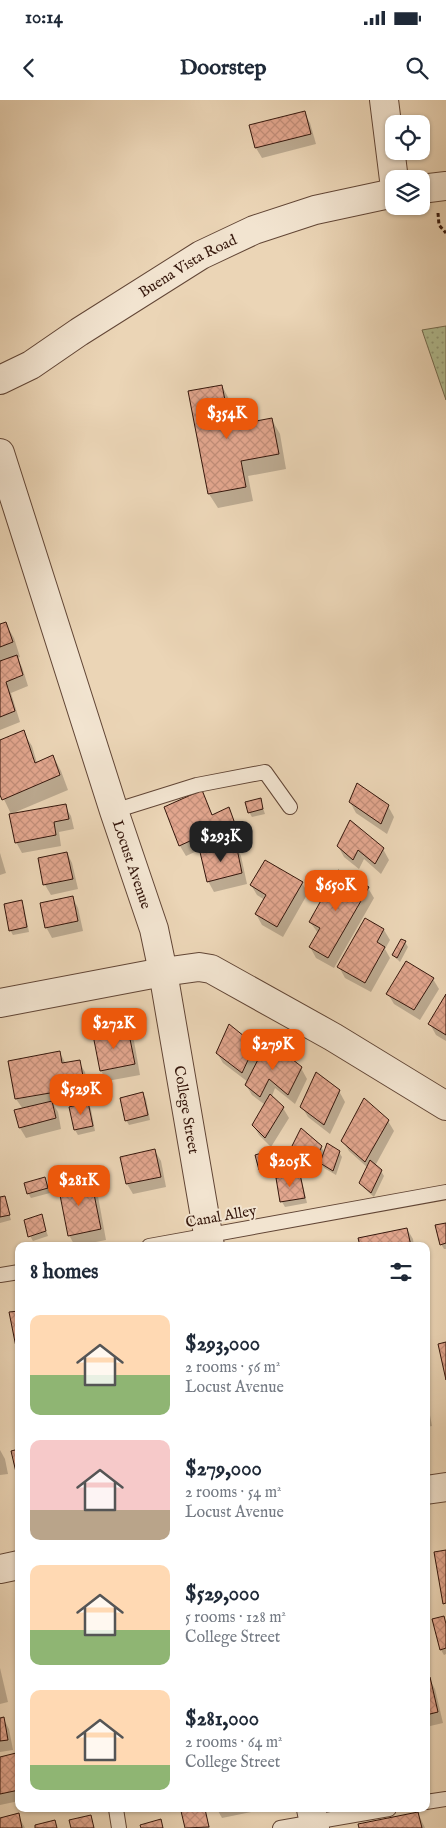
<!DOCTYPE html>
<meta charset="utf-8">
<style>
:root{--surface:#fff;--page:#f6f6f7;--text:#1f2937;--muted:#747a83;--accent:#ea580c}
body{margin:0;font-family:"IM FELL English",serif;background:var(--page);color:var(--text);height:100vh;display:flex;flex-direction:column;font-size:19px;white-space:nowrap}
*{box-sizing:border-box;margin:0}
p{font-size:16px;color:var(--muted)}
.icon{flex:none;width:28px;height:28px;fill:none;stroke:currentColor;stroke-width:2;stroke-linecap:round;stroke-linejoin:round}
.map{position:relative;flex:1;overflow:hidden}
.details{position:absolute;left:15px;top:1142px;width:415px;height:570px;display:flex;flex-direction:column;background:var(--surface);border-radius:10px;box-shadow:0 1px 4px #0004}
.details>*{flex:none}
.buttons{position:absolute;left:385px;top:15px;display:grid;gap:10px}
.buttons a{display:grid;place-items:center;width:45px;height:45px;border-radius:10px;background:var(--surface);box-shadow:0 1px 4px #0004;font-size:25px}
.price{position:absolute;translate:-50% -42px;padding:0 11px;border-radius:10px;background:var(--accent);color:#fff;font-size:16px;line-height:32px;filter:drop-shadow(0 1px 2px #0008)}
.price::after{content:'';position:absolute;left:50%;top:30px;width:15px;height:11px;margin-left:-8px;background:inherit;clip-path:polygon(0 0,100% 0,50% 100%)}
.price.active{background:#222;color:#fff}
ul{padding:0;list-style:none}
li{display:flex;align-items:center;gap:15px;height:125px;padding:0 15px}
li span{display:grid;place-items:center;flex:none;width:140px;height:100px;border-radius:10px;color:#555}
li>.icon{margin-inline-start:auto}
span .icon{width:60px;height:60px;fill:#fffc;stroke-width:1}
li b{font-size:21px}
h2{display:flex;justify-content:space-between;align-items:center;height:60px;padding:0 15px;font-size:21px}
.status{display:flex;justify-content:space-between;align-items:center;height:35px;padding:0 25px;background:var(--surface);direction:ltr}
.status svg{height:14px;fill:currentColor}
header{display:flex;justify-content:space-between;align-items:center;height:65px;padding:0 15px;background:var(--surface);font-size:22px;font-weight:700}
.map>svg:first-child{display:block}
.grass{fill:url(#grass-dots);stroke:#746a4f}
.shadow{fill:#0003}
.building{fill:url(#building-cross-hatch);stroke:#35170c}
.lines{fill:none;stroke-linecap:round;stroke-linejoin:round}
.service-casing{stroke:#624636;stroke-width:16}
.minor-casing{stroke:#624636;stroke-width:30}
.tertiary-casing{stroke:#624636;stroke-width:30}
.path{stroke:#35170c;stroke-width:3;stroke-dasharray:4 2.5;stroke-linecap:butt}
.service{stroke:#f2e4d0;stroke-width:14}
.minor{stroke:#f2e4d0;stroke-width:28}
.tertiary{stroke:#f2e4d0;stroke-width:28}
.labels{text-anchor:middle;stroke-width:4;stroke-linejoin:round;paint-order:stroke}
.street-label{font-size:15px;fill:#35170c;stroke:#f2e4d0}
</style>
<div class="status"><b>10:14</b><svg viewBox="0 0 49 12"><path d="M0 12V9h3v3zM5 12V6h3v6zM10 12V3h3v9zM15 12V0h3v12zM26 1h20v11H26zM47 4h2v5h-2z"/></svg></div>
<header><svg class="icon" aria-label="back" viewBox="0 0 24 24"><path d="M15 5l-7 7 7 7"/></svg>Doorstep<svg class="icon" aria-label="search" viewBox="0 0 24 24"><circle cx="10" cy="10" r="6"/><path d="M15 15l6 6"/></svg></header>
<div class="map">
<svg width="446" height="1728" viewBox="0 0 446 1728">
<defs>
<pattern id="grass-dots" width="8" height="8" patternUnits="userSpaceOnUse" patternTransform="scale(1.25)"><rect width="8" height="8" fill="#b2be92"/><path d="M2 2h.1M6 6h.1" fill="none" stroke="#929976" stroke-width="1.8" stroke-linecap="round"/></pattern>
<pattern id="building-cross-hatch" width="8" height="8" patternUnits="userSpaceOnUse" patternTransform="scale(1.25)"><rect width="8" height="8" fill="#e2a68e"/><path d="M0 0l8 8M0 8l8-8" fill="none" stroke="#c28e79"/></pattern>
</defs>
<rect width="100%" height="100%" fill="#ebd5b6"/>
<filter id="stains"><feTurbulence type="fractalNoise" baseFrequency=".004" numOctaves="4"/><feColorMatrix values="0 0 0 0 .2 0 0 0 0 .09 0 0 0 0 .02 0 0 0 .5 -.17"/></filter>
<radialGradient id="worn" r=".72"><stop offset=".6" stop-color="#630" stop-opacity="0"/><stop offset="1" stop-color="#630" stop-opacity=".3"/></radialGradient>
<path class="grass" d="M446,226V300L422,230Z"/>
<g class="shadow">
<path d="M304,12L310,23L316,44L262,58L256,48L251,26Z"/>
<path d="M222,286L230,301L235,327L272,320L280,334L286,369L248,376L253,401L218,408L209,394Z"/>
<path d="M5,523L14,538L20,557L17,558L22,567L28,586L11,593L20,622L0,630V525Z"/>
<path d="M23,632L32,646L37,663L53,656L61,671L68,690L11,714L0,691V641Z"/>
<path d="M202,691L213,716L228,709L239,732L186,756L180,746L166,708Z"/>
<path d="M260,699L265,714L252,717L249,712Z"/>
<path d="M350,702L388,706L394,717L387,734L356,713Z"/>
<path d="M65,706L71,716L74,729L59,732L61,746L22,753L16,742Z"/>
<path d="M235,745L241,756L247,784L214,792L208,781Z"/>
<path d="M338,746L383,749L389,760L381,774L364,759L359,769L344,757Z"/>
<path d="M0,753L6,773L0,775Z"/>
<path d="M67,753L72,763L78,789L51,795L45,785Z"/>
<path d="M302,783L308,793L283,837L262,825L256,814L265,800L257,795L251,785Z"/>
<path d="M368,788L374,798L334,868L316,858L310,847L318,833L310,822Z"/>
<path d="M72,797L78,808L83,831L52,838L46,827Z"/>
<path d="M21,802L24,807L29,832L13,835L10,830Z"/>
<path d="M365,820L384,830L390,840L385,849L390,858L371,892L345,878L339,867Z"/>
<path d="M405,842L408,847L400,862L393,855Z"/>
<path d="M433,879L439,889L420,920L394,904L388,894Z"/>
<path d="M446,897V941L436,935L430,924Z"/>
<path d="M128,930L134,941L140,975L107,981L101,971Z"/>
<path d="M254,945L261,956L301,968L307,979L295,1004L275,988L272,996L283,1008L289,1018L271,1047L259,1035L253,1025L265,1005L252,995L246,985L248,982L223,963L217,953Z"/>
<path d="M60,953L66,964L79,962L85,972L90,997L53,1004L58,1012L61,1029L26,1038L20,1028L23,1009L16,999L9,962Z"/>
<path d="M339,991L345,1002L330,1034L308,1017L302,1007Z"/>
<path d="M143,994L146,999L150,1020L129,1025L126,1020Z"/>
<path d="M88,1004L91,1009L95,1031L78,1035L75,1030L70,1008Z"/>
<path d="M388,1021L394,1031L375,1066L381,1071L384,1076L374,1097L364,1088L361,1083L368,1068L349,1051L343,1041Z"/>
<path d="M301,1030L321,1047L325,1053L339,1052L342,1057L336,1075L324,1068L320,1061L315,1070L295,1053L292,1048Z"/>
<path d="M155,1051L161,1061L166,1087L133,1094L127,1084Z"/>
<path d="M274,1051L280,1069L263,1075L257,1056Z"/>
<path d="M299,1076L302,1081L307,1103L285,1107L282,1102Z"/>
<path d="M45,1078L50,1093L31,1098L28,1093Z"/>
<path d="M91,1080L97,1091L106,1140L75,1146L69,1135Z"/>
<path d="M4,1097L11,1120L0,1123V1098Z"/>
<path d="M41,1116L48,1136L33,1141L30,1136Z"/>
<path d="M446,1124V1149H444L441,1144Z"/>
<path d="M407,1129L413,1139L414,1146H361L360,1139Z"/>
<path d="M426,1294L432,1326L426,1327Z"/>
<path d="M0,1350L5,1359L8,1374L0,1375Z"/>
<path d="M444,1518L446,1522V1554L444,1555L441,1550Z"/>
<path d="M0,1568L8,1602L0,1604Z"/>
<path d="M429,1578L435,1589L443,1623L426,1627V1579Z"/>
<path d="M3,1618L9,1629L13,1650L0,1652V1619Z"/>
<path d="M15,1655L19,1661V1701L0,1705V1658Z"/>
<path d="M83,1709H100L85,1712Z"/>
<path d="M197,1709H204L210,1728H186L183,1712Z"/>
<path d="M217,1709H266L222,1718Z"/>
<path d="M418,1713L425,1728H360Z"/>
<path d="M18,1715L25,1728H0V1719Z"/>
</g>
<g class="building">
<path d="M305,11L311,34L255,48L249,25Z"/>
<path d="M222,285L230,326L272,318L279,354L241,361L246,387L208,394L188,291Z"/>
<path d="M6,522L13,542L0,547V524Z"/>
<path d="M17,555L23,575L6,582L15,611L0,617V561Z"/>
<path d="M24,630L35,663L53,655L60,675L2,700L0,695V640Z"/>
<path d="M357,683L389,705L381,724L349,702Z"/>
<path d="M202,690L212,715L229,707L234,721L179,746L164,707Z"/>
<path d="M261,698L263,709L248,713L245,702Z"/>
<path d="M66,704L69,719L54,722L56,735L15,743L9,714Z"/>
<path d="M350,720L384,748L375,764L358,750L353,760L337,746Z"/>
<path d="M236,744L242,773L207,782L200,752Z"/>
<path d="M67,752L73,779L43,785L38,758Z"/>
<path d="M265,760L303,782L277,827L255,814L266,795L250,785Z"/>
<path d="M338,770L369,787L328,858L309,847L320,828L309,822Z"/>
<path d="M73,796L78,821L45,828L40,803Z"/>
<path d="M22,800L27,827L9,831L4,804Z"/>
<path d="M365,818L384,829L377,842L385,847L365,883L337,867Z"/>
<path d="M401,839L406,841L397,858L392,855Z"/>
<path d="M406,861L434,878L414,910L386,894Z"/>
<path d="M446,894V935L428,924Z"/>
<path d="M229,924L255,945L242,973L216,953Z"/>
<path d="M128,929L135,964L100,971L93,935Z"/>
<path d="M268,940L302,967L288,995L269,979L260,997L245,985Z"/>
<path d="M60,951L62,963L80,960L85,987L15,999L8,961Z"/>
<path d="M316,972L340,990L324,1025L300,1007Z"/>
<path d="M143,992L148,1015L125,1021L120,998Z"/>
<path d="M270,994L284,1007L265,1038L252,1025Z"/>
<path d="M364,998L389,1020L365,1062L341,1041Z"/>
<path d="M52,1001L56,1018L19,1028L14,1010Z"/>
<path d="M88,1002L93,1026L74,1030L69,1007Z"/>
<path d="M301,1028L322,1046L312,1066L291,1048Z"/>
<path d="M327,1043L340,1051L333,1071L320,1063Z"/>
<path d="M155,1049L161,1077L126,1084L120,1057Z"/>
<path d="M275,1049L278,1064L259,1070L255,1055Z"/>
<path d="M370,1060L382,1070L371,1093L359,1083Z"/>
<path d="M300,1074L305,1098L280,1102L276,1078Z"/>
<path d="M45,1077L48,1088L27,1094L24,1083Z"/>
<path d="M91,1079L101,1129L68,1136L58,1085Z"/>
<path d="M5,1096L10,1115L0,1117V1097Z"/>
<path d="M42,1114L46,1131L28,1137L24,1120Z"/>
<path d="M446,1123V1143L440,1145L435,1125Z"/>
<path d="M407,1128L411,1146H360L358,1138Z"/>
<path d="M19,1211V1252H17L9,1212Z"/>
<path d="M446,1242V1280L438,1244Z"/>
<path d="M19,1349V1385L11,1351Z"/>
<path d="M446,1450V1503L443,1504L434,1452Z"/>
<path d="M444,1516L446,1524V1548L440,1550L432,1519Z"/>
<path d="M430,1577L438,1612L426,1615V1578Z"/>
<path d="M4,1617L8,1640L0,1641V1618Z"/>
<path d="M16,1653L19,1667V1690L0,1694V1657Z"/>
<path d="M192,1709H205L209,1727L185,1728L181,1711Z"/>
<path d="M418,1712L422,1728H359L358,1724Z"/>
<path d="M19,1713L22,1728H0V1718Z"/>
<path d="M91,1715L94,1728H71L69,1720Z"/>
<path d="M161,1719L163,1728H141L140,1725Z"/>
<path d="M55,1720L57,1728H35V1725Z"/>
</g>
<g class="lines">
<defs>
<g id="service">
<path d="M114,711L197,685L265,672L290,707"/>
<path d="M149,1146L446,1092"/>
<path d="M0,1175L19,1172"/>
<path d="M426,1702L446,1699"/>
<path d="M116,1709L119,1728"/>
<path d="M280,1728L389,1709"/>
</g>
<g id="minor">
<path d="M384,0L394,80"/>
<path id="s1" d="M0,353L114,711L154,829L163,872L210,1146"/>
<path d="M0,903L163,872L199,867L211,869L333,937L446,1006"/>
<path d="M311,1709L315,1728"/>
</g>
<g id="tertiary">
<path d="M421,89L446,86"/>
<path id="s2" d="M0,280L31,265L79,232L201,155L254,130L315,110L394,93"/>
<path d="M426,1390L446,1387"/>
<path d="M0,1469L19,1465"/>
</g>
</defs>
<use href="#service" class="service-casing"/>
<use href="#minor" class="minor-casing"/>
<use href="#tertiary" class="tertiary-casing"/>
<path class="path" d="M438,113L439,125L446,133"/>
<use href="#service" class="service"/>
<use href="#minor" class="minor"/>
<use href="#tertiary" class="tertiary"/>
</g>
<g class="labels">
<g class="street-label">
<text dy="5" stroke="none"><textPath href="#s2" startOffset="220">Buena Vista Road</textPath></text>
<text dy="5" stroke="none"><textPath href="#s1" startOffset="432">Locust Avenue</textPath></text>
<text dy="5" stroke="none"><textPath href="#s1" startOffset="684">College Street</textPath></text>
<text transform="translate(221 1116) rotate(-10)" y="5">Canal Alley</text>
</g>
</g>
<rect width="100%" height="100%" filter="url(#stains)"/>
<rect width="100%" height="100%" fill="url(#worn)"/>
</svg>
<div class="buttons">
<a><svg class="icon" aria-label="locate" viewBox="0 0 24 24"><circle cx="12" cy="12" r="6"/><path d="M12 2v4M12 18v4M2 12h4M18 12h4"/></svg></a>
<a><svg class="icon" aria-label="layers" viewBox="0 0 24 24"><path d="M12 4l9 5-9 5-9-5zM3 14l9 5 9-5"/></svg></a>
</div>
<b class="price" style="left:227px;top:340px">$354K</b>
<b class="price active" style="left:221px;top:763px">$293K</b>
<b class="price" style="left:336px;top:812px">$650K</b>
<b class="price" style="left:114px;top:950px">$272K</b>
<b class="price" style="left:273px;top:971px">$279K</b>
<b class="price" style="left:81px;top:1016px">$529K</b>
<b class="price" style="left:290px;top:1088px">$205K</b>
<b class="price" style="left:79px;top:1107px">$281K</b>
<section class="details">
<h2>8 homes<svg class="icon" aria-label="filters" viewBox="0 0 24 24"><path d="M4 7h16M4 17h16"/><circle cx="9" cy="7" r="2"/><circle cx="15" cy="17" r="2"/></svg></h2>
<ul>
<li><span style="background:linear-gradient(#ffd9b3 60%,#8fb573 0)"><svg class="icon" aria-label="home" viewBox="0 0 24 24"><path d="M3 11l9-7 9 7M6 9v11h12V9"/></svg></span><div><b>$293,000</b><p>2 rooms · 56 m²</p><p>Locust Avenue</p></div></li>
<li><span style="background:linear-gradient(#f6c9c9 70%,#b9a48a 0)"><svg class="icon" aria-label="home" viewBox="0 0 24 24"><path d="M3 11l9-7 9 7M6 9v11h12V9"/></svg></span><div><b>$279,000</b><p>2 rooms · 54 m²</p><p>Locust Avenue</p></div></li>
<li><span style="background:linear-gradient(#ffd9b3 65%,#8fb573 0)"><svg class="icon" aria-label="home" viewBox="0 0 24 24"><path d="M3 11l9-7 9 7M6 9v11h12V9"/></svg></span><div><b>$529,000</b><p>5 rooms · 128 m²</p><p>College Street</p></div></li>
<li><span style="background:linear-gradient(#ffd9b3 75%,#8fb573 0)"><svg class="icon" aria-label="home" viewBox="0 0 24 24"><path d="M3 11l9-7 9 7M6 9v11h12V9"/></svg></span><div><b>$281,000</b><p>2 rooms · 64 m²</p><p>College Street</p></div></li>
</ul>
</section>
</div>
